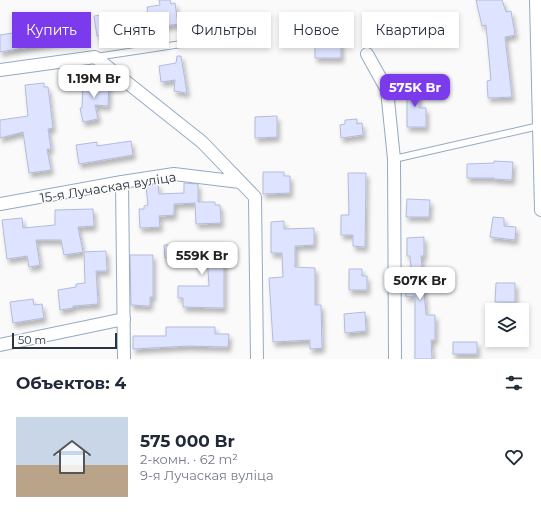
<!DOCTYPE html>
<html lang="ru">
<meta charset="utf-8">
<style>
:root{--surface:#fff;--page:#f2f2f3;--text:#1f2937;--muted:#747a83;--line:#e0e1e3;--accent:#7c3aed}
body{margin:0;font-family:Montserrat,sans-serif;background:var(--page);color:var(--text);height:100vh;display:flex;flex-direction:column;font-size:15px;white-space:nowrap}
*{box-sizing:border-box;margin:0}
p{font-size:13px;color:var(--muted)}
.icon{flex:none;width:22px;height:22px;fill:none;stroke:currentColor;stroke-width:2;stroke-linecap:round;stroke-linejoin:round}
.map{position:relative;height:359px;overflow:hidden}
.details{display:flex;flex-direction:column;background:var(--surface);flex:1}
.details>*{flex:none}
.guide{position:absolute;left:12px;top:12px;width:517px;height:36px;display:flex;gap:8px}
.fabs{position:absolute;left:485px;top:303px;display:grid;gap:8px}
.fabs a{display:grid;place-items:center;width:44px;height:44px;border-radius:0px;background:var(--surface);box-shadow:0 2px 6px #0003;font-size:20px}
.scale{position:absolute;left:12px;bottom:10px;width:105px;box-sizing:border-box;padding-left:4px;border:2px solid #2b353f;border-top:0;font-size:11px;line-height:14px;white-space:nowrap;color:#2b353f;-webkit-text-stroke:3px #fafafa;paint-order:stroke}
.price{position:absolute;translate:-50% -34px;padding:0 9px;border-radius:8px;background:#fff;color:#222;font-size:13px;line-height:26px;filter:drop-shadow(0 1px 2px #0008)}
.price::after{content:'';position:absolute;left:50%;top:24px;width:12px;height:9px;margin-left:-6px;background:inherit;clip-path:polygon(0 0,100% 0,50% 100%)}
.price.on{background:var(--accent);color:#fff}
ul{padding:0;list-style:none}
li{display:flex;align-items:center;gap:12px;height:100px;padding:0 16px}
li+li{border-top:1px solid var(--line)}
li span{display:grid;place-items:center;flex:none;width:112px;height:80px;border-radius:0px;color:#555}
li>.icon{margin-inline-start:auto}
span .icon{width:48px;height:48px;fill:#fffc;stroke-width:1}
li b{font-size:17px}
h2{display:flex;justify-content:space-between;align-items:center;height:48px;padding:0 16px;font-size:17px}
.chip{padding:0 14px;border-radius:0px;background:var(--surface);box-shadow:0 2px 6px #0003;font-size:14px;line-height:36px}
.chip.on{background:var(--accent);color:#fff}
.map>svg:first-child{display:block}
.building{fill:#dee4ff;stroke:#b3bbda;filter:url(#shadow)}
.lines{fill:none;stroke-linecap:round;stroke-linejoin:round}
.service-casing{stroke:#92abc4;stroke-width:8}
.minor-casing{stroke:#92abc4;stroke-width:14}
.service{stroke:#fff;stroke-width:6}
.minor{stroke:#fff;stroke-width:12}
.labels{text-anchor:middle;stroke-width:3;stroke-linejoin:round;paint-order:stroke}
.street-label{font-size:13px;fill:#2b353f;stroke:#fafafa}
</style>
<div class="map">
<svg width="541" height="359" viewBox="0 0 541 359">
<defs>
<filter id="shadow"><feDropShadow dx="2.5" dy="4.5" stdDeviation="2" flood-color="#0004"/></filter>
</defs>
<rect width="100%" height="100%" fill="#fafafa"/>
<g class="building">
<path d="M159,0H170L171,4L175,3L178,24L97,36L94,16L118,13L119,20L148,17L147,7L160,5Z"/>
<path d="M476,0H502L506,12L511,11L515,35L505,37L512,97L488,98L487,81L491,80L486,25L482,26Z"/>
<path d="M65,23L67,40L0,52V35L51,27L50,25Z"/>
<path d="M204,23L221,25L219,37L202,36Z"/>
<path d="M315,25H338V39H341V58H315Z"/>
<path d="M177,56H181L187,93L174,91L175,80L161,82L159,66L176,63Z"/>
<path d="M83,82L109,83L108,106L95,105L98,119L83,122L80,108H82Z"/>
<path d="M44,83V87H48L53,128L48,129L51,149H47L51,170L29,173L23,132L0,138V120L28,116L25,85Z"/>
<path d="M407,85H419V108H426V127H407Z"/>
<path d="M277,116V137L255,138V117Z"/>
<path d="M357,119V124L362,123L363,135L341,138L340,125L345,124V120Z"/>
<path d="M131,141L133,155L79,164L76,145L97,142V146Z"/>
<path d="M494,161L513,162L512,180L494,179V178H467V164L494,163Z"/>
<path d="M263,172H284V176H290V193L263,194Z"/>
<path d="M348,173H366L365,247L353,246V235H341V215H349Z"/>
<path d="M184,183L198,184V202H215V205H220L221,223L196,224L195,203L174,204V215L159,216L160,227L140,228L139,209H144V206L148,205L146,186L158,184L159,194L184,193Z"/>
<path d="M407,199L430,200L429,217H406Z"/>
<path d="M93,209L94,226L78,227L83,252L64,255L61,240H36L40,265L29,267L27,256L7,259L2,220L22,218L23,228L55,225V210Z"/>
<path d="M493,217L504,218V226L516,227L515,240L490,237Z"/>
<path d="M284,221V229L314,228V245L295,246V267L315,268V305H321L322,348L310,349V340L273,342L269,278L283,277L282,253H271V222Z"/>
<path d="M424,237V256H421L426,315H435V340H431L432,359H415V296L406,297L405,279L412,278L410,256H407V238Z"/>
<path d="M193,244V247L214,245L215,249H224V308L183,307V298H178V286H209L207,256L165,258L164,245Z"/>
<path d="M106,251L107,271H96L98,304L73,306V308L60,310L58,290L76,287V284L85,283L84,252Z"/>
<path d="M130,255H153V297H150V306L131,305Z"/>
<path d="M349,269H362V276H367V290H349Z"/>
<path d="M496,283H515V302H495Z"/>
<path d="M33,299L34,305L42,304L44,318L13,323L10,302Z"/>
<path d="M365,312L366,331L345,333L344,314Z"/>
<path d="M166,327H215V334H229L228,347L188,346L133,349V336H166Z"/>
<rect x="453" y="342" width="24" height="12"/>
</g>
<g class="lines">
<defs>
<g id="service">
<path d="M96,57L201,41L222,42"/>
<path d="M394,159L539,126"/>
</g>
<g id="minor">
<path d="M536,0L541,210"/>
<path d="M367,54L387,90L394,159L395,359"/>
<path d="M0,70L95,57L202,142L255,197L257,359"/>
<path d="M122,182L124,359"/>
<path d="M0,204L122,182L174,174L240,182"/>
<path d="M0,345L124,319"/>
</g>
</defs>
<use href="#service" class="service-casing"/>
<use href="#minor" class="minor-casing"/>
<use href="#service" class="service"/>
<use href="#minor" class="minor"/>
</g>
<g class="labels">
<g class="street-label">
<text transform="translate(108 187) rotate(-9)" y="5">15-я Лучаская вуліца</text>
</g>
</g>
</svg>
<div class="fabs">
<a><svg class="icon" aria-label="layers" viewBox="0 0 24 24"><path d="M12 4l9 5-9 5-9-5zM3 14l9 5 9-5"/></svg></a>
</div>
<div class="scale">50 m</div>
<b class="price" style="left:94px;top:99px">1.19M Br</b>
<b class="price on" style="left:415px;top:108px">575K Br</b>
<b class="price" style="left:202px;top:276px">559K Br</b>
<b class="price" style="left:420px;top:301px">507K Br</b>
<div class="guide">
<a class="chip on">Купить</a>
<a class="chip">Снять</a>
<a class="chip">Фильтры</a>
<a class="chip">Новое</a>
<a class="chip">Квартира</a>
</div>
</div>
<section class="details">
<h2>Объектов: 4<svg class="icon" aria-label="filters" viewBox="0 0 24 24"><path d="M4 7h16M4 17h16"/><circle cx="9" cy="7" r="2"/><circle cx="15" cy="17" r="2"/></svg></h2>
<ul>
<li><span style="background:linear-gradient(#c9d6e8 60%,#b9a48a 0)"><svg class="icon" aria-label="home" viewBox="0 0 24 24"><path d="M3 11l9-7 9 7M6 9v11h12V9"/></svg></span><div><b>575 000 Br</b><p>2-комн. · 62 m²</p><p>9-я Лучаская вуліца</p></div><svg class="icon" aria-label="heart" viewBox="0 0 24 24"><path d="M12 20l-8-8c-3-5 5-10 8-4 3-6 11-1 8 4z"/></svg></li>
</ul>
</section>
